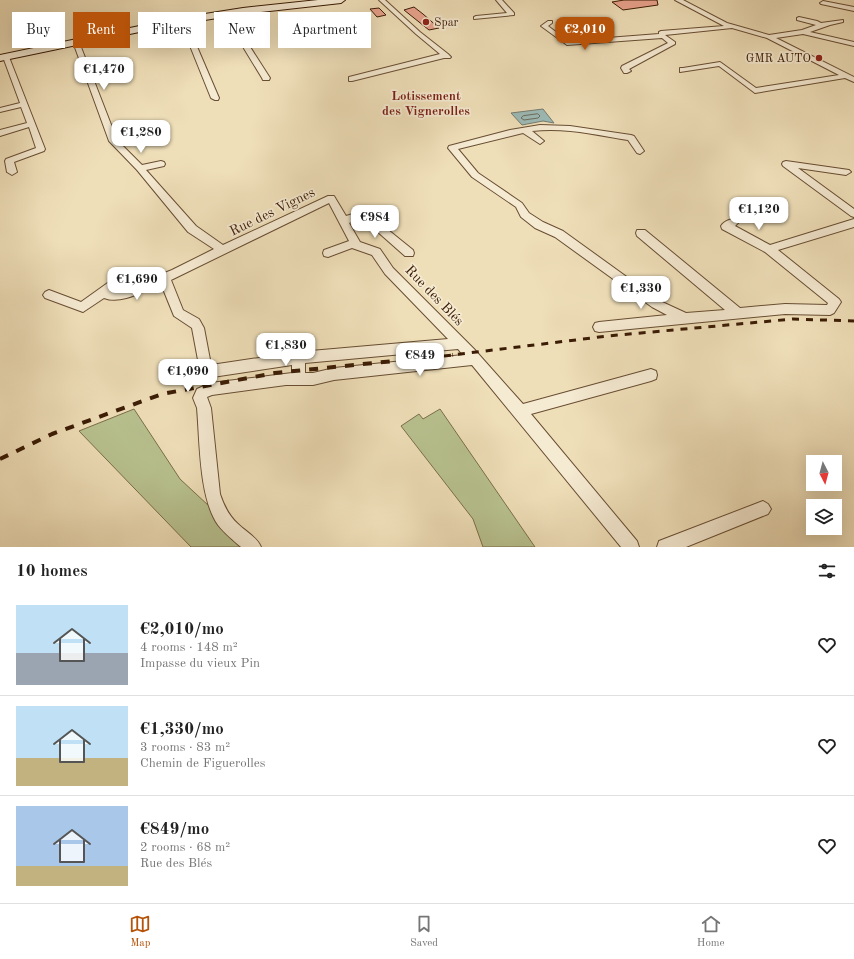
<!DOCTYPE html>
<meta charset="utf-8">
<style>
:root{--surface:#fff;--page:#f2f2f2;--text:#222;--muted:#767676;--line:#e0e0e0;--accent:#b45309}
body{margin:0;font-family:"Old Standard TT",serif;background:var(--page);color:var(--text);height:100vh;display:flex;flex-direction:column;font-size:15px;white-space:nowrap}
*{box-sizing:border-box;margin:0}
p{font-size:13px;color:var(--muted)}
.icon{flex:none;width:22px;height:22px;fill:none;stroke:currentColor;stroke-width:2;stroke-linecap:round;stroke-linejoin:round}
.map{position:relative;height:547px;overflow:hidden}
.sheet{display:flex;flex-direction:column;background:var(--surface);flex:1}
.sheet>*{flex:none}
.top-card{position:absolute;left:12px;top:12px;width:400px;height:36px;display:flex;gap:8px}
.needle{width:26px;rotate:174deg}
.tools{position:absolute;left:806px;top:455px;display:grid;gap:8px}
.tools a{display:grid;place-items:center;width:36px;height:36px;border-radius:0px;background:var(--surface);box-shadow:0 4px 16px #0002;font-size:20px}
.price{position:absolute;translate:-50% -34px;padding:0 9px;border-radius:8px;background:#fff;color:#222;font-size:13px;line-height:26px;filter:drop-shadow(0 1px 2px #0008)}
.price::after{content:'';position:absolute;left:50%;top:24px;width:12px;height:9px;margin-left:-6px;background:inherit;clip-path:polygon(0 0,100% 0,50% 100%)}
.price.selected{background:var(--accent);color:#fff}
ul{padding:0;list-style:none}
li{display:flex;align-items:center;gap:12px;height:100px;padding:0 16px}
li+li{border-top:1px solid var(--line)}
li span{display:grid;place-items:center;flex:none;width:112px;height:80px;border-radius:0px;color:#555}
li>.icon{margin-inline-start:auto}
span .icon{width:48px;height:48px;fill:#fffc;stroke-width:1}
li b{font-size:17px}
h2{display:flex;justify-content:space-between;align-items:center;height:48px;padding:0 16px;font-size:17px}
.pill{padding:0 14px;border-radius:0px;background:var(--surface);box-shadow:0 4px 16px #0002;font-size:14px;line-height:36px}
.pill.selected{background:var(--accent);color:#fff}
.tabs{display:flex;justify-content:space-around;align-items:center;height:56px;border-top:1px solid var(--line);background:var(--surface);font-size:11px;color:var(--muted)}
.tabs a{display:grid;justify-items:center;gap:2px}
.tabs .selected{color:var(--accent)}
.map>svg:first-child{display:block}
.green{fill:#b8c290;stroke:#7a6f4a}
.water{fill:#9cbbb7;stroke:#757b70}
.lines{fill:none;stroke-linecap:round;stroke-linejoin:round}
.shore{stroke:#6c6c5e;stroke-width:1}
.building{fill:#e9a38e;stroke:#3b1c05}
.street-casing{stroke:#684d32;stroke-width:2}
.secondary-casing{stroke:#3b1c05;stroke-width:2}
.street{fill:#f5ead2;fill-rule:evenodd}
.secondary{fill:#f5ead2;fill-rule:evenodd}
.rail-far1{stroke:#3b1c05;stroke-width:3;stroke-dasharray:7 7;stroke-linecap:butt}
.rail{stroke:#3b1c05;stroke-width:4;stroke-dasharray:9 9;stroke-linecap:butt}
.poi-dot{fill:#8f2418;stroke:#f5ead2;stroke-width:1.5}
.labels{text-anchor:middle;stroke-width:3.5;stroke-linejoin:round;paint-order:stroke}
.far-poi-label{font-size:12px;fill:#3b1c05;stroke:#f5ead2;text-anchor:start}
.far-neighbourhood-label{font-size:13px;font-weight:bold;fill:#7a1f14;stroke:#f5ead2}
.street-label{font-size:14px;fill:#3b1c05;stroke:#f5ead2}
</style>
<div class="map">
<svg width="854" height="547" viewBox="0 0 854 547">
<rect width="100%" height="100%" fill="#efdfb9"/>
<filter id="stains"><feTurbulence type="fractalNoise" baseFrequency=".005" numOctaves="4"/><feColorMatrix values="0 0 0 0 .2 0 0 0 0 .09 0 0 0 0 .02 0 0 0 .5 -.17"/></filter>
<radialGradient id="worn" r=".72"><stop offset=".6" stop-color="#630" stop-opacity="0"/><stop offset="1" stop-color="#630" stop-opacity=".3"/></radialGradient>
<g class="green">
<path d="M134,409L180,479L253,547H191L79,431Z"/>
<path d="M440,409L535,547H483L473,519L401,426L419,414L423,419Z"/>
</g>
<path class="water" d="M543,109L554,123L543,121L522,125L511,113Z"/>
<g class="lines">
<path class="shore" d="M538,114L540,116L538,118L524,120L521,118L523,116Z"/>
</g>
<g class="building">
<path d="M624,0H657L658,5L623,10L612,2Z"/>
<path d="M414,7L423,14L439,28L429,30L404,10Z"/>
<path d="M379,8L386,15L377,17L370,9Z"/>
</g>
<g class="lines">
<defs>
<g id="street">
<path d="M379,0H385L420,32L448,54L451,57L450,58H444L352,81H349V77L440,54L416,34Z"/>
<path d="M496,0H502L514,13V15L474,19V17L476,16L507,13Z"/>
<path d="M675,0H683L727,23L769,35L802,30L816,25L797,20V18L799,17L817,21L821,23L843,20V22L830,25L810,32L854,42V46L803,34L776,38L854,77V82L845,78L755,93L719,66L680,72V68H683L720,62L756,88L839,75L767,38L732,28L665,35L675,42V44L629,69L631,71L627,73H624L621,68L622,66L668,43L662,38L567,45L541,26L548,21H552V23L548,26L568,41L659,34V32L661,31L724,26Z"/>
<path d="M823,1L854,7V11L821,4L820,3Z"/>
<path d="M224,13L229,14L270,78L269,80H263L262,78L223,14Z"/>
<path d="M181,20L186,21L219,98L218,100H215L211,98L180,21Z"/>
<path d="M74,41L79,42L117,140L142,165L161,161L164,162L165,164L164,166L146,170L196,226L223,245L328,196H334L346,216L363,211L366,212L413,250L414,253L413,256H405L362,218L349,223L360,242L380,249L393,268L474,349L523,404L651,369L656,371L657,375L656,379L651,381L531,414L637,541L639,547H621L472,365L334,380L313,385H286L212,395L207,397L211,408L220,494C224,506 229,516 238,524C246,532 257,537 261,547H241C233,540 225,534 218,525C199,498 200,442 197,408L193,398L197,389L210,383L292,373V365L206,378L201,376L192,328L174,316L161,284C145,290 122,305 104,298L83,312L45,298L43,295L45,292L49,290L81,302L123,272L127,271L131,272L133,275L131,278L114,291L122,290L172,270L214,249L188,232L137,170L109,141L73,42ZM329,203L349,241L324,250L323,253L324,256L328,257L352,248L372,255L385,274L448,339L299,352L211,365L204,328L199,319L183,310L171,280ZM458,349L463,355L334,368L313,373H305V363Z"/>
<path d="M6,55L9,57L45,149L44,151L14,162L17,172L12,175L7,172L5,161L6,159L36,148L29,127L0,136V130L27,123L21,107L0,112V108L20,103L3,57Z"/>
<path d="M540,125L570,126L631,135L634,136L644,151L640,154L637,153L628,140C596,135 565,127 532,131L544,141L540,144L523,133L458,149L478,173L522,203L529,213L543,222L563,231L660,301L686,313L725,310L637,236L636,233L637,230H645L740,308L785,304L827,305L828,303L765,252L722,229L721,226C724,221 732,218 738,219L739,222L735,226L770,245L854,219V227L778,250L839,299L841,302L834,313L830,315L785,314L599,332L595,331L593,327L595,323L599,322L667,315L652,307L555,237L535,228L521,217L516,207L472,177L448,148L449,146L510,130Z"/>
<path d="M786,161L849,170L851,172L846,175L798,168L854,209V217L851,216L783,166L782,164L783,162Z"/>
<path d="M763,501L768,504L771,509L768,514L686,547H657L659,541Z"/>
</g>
<path id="secondary" d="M318,0H345L341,3L243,14L173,25L0,61V55L173,19L243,8Z"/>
</defs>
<use href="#street" class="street-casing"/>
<use href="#secondary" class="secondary-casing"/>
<use href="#street" class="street"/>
<use href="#secondary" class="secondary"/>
<path class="rail-far1" d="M444,356L608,336L793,319L854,321"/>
<path class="rail" d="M0,459L52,434L162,394L275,373L453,355"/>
</g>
<g class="poi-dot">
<circle cx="426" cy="22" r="4"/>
<circle cx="819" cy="58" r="4"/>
</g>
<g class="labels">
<g class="far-poi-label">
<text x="434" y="26">Spar</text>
<text x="811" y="62" text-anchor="end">GMR AUTO</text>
</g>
<g class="far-neighbourhood-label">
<text x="426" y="100">Lotissement<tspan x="426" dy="15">des Vignerolles</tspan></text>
</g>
<g class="street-label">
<text transform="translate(272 211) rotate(-26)" y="5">Rue des Vignes</text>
<text transform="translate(435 295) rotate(46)" y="5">Rue des Blés</text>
</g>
</g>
<rect width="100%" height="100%" filter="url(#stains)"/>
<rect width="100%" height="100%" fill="url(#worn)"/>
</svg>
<div class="tools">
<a><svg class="needle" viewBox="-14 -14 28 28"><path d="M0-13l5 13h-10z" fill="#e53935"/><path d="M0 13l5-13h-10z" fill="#767676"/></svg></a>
<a><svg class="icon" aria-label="layers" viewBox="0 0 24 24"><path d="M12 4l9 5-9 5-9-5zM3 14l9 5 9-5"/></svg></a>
</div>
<b class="price selected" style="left:585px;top:51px">€2,010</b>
<b class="price" style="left:104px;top:91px">€1,470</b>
<b class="price" style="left:141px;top:154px">€1,280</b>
<b class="price" style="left:759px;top:231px">€1,120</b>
<b class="price" style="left:375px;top:239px">€984</b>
<b class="price" style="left:137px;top:301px">€1,690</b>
<b class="price" style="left:641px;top:310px">€1,330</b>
<b class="price" style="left:286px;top:367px">€1,830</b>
<b class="price" style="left:420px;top:377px">€849</b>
<b class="price" style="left:188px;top:393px">€1,090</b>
<div class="top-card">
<a class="pill">Buy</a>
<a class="pill selected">Rent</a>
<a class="pill">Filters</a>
<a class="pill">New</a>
<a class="pill">Apartment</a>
</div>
</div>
<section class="sheet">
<h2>10 homes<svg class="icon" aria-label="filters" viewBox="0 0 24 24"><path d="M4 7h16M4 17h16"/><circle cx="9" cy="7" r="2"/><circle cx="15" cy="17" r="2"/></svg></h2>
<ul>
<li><span style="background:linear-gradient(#bfe0f5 60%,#9aa5b1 0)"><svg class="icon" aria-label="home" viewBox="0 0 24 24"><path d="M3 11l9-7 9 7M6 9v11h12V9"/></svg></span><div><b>€2,010/mo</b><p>4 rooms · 148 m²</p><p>Impasse du vieux Pin</p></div><svg class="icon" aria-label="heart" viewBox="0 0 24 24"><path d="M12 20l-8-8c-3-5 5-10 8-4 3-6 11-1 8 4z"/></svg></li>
<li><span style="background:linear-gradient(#bfe0f5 65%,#c2b280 0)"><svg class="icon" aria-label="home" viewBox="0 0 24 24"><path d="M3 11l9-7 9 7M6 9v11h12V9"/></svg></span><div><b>€1,330/mo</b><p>3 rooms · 83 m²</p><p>Chemin de Figuerolles</p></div><svg class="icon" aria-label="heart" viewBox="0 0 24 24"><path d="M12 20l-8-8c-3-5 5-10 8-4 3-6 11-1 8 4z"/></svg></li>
<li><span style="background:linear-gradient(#a9c7e8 75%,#c2b280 0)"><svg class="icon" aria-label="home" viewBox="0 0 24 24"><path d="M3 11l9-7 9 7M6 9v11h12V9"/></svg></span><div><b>€849/mo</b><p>2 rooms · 68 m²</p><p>Rue des Blés</p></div><svg class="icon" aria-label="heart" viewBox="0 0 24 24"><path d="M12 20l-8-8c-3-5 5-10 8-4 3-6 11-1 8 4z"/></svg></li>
</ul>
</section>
<nav class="tabs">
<a class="selected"><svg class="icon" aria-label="map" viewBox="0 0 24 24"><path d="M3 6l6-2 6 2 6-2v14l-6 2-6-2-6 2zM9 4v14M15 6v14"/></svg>Map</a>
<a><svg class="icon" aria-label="saved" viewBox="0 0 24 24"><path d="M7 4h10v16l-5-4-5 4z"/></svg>Saved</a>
<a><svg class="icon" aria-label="home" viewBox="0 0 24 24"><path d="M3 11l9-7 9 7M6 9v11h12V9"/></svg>Home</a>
</nav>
